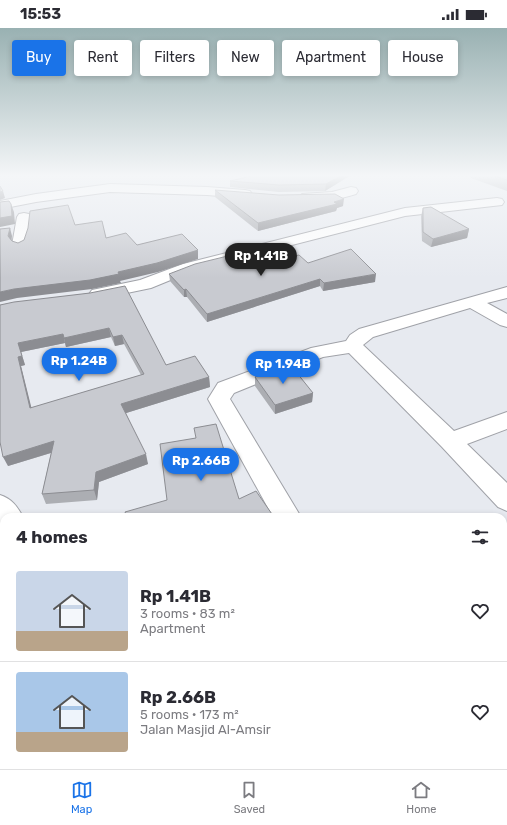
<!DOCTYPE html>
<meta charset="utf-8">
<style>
:root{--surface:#fff;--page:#f7f7f7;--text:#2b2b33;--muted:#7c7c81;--line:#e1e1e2;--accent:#1a73e8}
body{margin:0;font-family:Rubik,sans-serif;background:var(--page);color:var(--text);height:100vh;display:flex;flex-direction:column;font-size:15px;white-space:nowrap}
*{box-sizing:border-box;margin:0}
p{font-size:13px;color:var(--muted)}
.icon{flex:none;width:22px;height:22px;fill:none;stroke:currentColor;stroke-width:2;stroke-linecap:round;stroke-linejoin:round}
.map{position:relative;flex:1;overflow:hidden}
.sheet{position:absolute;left:0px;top:485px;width:507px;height:256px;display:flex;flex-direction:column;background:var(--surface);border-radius:12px 12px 0 0;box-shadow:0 2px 6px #0003}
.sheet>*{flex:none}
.top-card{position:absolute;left:12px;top:12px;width:483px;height:36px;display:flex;gap:8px}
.price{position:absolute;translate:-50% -34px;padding:0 9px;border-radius:14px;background:var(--accent);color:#fff;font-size:13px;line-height:26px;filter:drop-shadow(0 1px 2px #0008)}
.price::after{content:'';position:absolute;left:50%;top:24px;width:12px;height:9px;margin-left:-6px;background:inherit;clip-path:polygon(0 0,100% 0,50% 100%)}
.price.on{background:#222;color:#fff}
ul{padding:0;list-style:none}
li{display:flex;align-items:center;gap:12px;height:100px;padding:0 16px}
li+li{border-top:1px solid var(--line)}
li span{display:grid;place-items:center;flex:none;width:112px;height:80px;border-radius:4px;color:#555}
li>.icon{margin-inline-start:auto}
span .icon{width:48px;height:48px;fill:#fffc;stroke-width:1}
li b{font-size:17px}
h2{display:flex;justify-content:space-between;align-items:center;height:48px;padding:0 16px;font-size:17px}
.tag{padding:0 14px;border-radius:4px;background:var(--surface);box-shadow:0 2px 6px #0003;font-size:14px;line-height:36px}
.tag.on{background:var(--accent);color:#fff}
.status{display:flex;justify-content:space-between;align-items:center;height:28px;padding:0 20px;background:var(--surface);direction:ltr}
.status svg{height:11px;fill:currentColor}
.tabs{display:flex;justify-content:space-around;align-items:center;height:56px;border-top:1px solid var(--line);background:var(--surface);font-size:11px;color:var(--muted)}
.tabs a{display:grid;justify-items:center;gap:2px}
.tabs .on{color:var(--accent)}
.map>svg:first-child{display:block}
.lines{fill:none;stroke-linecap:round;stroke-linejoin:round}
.minor-casing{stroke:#a0a2a8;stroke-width:2}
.minor{fill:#fff;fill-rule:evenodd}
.wall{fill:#acaeb3;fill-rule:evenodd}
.shaded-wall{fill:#8c8d92}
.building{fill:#c8cad0;stroke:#8c8d92;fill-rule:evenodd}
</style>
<div class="status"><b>15:53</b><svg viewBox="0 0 49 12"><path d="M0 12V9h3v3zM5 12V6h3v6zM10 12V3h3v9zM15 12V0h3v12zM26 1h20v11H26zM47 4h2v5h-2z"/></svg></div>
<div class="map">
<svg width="507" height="741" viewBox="0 0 507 741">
<rect width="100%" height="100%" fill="#e7eaf0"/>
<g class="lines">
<defs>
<g id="minor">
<path d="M110,156L207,159L245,162L250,163L252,166L250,169L245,170L207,167L110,164L36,174L0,181V173L36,166Z"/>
<path d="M351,159L356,160L358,163L356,166C339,171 320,176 302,172L300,169L302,166L332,164Z"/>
<path d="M497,170L502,171L504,174L502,177L405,188L195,242L151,260L98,271L92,270L89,266L92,262L140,252L183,236L405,180Z"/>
<path d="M24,185L29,186L31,189L28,217L25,220L20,222L15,220L12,217L17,189L19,186Z"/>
<path d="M507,259V270L487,275L507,286V299L500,297L470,280L373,309L363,317L454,403L507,384V401L467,416L507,455V483L498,479L442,419L349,325L323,329L234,365L230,371L301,489H273L208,371L218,355L311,320L346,313L350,307L359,301Z"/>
<path d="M0,467C12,471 17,478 23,489H4V498L0,497Z"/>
<path d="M507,600V632L503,634V602Z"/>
<path d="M167,737H205L206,741H168Z"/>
</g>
</defs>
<use href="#minor" class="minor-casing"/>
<use href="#minor" class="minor"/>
</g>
<g class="wall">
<path d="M256,147H351L325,163L279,164L230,159V153Z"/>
<path d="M470,147H507V163L471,150Z"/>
<path d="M215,162L343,178L337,180L336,183L258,203L215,169Z"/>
<path d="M423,180L469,201L467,210L431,219L422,213L421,188Z"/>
<path d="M308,235L375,254L323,263L320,258L207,294L187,269H184L170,253L169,246Z"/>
<path d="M90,265L166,337L209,349L210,359L126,385L148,436L99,454L97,472L46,476L42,466L51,425L8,438L0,277ZM111,309L115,318L124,316L141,347L31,380L21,338L25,337L21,324L65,315L66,319Z"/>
<path d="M255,349L313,365L312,374L275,386L255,358Z"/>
<path d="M334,737H343L335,741Z"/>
</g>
<g class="shaded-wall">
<path d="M342,147H351L325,163L326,156Z"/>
<path d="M3,163L5,170L0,172V164Z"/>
<path d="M344,171L343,178L337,180L336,183L258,203V195Z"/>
<path d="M11,176L14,184L15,196L0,199V190Z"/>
<path d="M10,200L12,208L11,217L8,208Z"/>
<path d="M469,201L467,210L431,219L433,211Z"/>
<path d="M198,222V231L158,244L120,253L121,255L92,261L17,270L0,274V264L14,261L118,244Z"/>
<path d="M376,246L375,254L323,263L324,255Z"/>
<path d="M320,251V258L207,294V286Z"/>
<path d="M186,261L187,269H184V262Z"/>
<path d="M109,300L111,309L66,319L64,310Z"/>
<path d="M63,306L65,315L21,324L25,337L21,338L34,390L30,380L18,329V315Z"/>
<path d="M122,307L124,316L115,318L113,309Z"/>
<path d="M209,349L210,359L123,386L121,376Z"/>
<path d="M313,365L312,374L275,386V377Z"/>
<path d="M54,413L57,423L8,438L3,429Z"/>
<path d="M146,426L148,436L99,454L97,472L94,462L96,444Z"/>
<path d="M4,596V608L0,610V597Z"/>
<path d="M0,641L4,667V704L0,677Z"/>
<path d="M4,709V721L0,723V711Z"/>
<path d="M59,737H80L71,741H50Z"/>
<path d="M336,737H343L335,741Z"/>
</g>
<g class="building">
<path d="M256,147H342L326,156L279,157L230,153Z"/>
<path d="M493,147H507V152Z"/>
<path d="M0,158L3,163L0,164Z"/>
<path d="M215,162L279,167L335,166L344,171L334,174L337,176L258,195Z"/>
<path d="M9,173L11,176L12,188L0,190V174Z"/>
<path d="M68,177L75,197L102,193L106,210L126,205L137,217L182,206L198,222L157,235L118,244L119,246L90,252L14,261L0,264V201L10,200L8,208L12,213L18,215L24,212L28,200L30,183Z"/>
<path d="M431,179L469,201L433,211L423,204V180Z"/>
<path d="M351,221L376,246L324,255L320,251L207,286L186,261L184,262L169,246L195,236L244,224L248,239L299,227L308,235Z"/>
<path d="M125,258L166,337L195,328L209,349L121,376L146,426L96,444L94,462L42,466L54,413L3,429L0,414V277L14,274L90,265ZM109,300L113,309L122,307L144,346L30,380L18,329L22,328L18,315L63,306L64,310Z"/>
<path d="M289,335L313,365L275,377L255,349Z"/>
<path d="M216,396L239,471L256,463L274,489H127L125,484L167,472L160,416L196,410L194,400Z"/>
<path d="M4,506V596L0,597V507Z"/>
<path d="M0,677L4,704V709L0,711Z"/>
<path d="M48,737H59L50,741H48Z"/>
</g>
<linearGradient id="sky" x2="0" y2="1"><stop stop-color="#99b1b2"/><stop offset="0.59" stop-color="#f4f6f8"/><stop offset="1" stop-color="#f4f6f8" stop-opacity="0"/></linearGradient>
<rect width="507" height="250" fill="url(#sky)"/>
</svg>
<b class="price on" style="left:261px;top:249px">Rp 1.41B</b>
<b class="price" style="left:79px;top:354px">Rp 1.24B</b>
<b class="price" style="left:283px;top:357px">Rp 1.94B</b>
<b class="price" style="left:201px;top:454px">Rp 2.66B</b>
<div class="top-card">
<a class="tag on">Buy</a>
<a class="tag">Rent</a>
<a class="tag">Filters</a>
<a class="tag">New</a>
<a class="tag">Apartment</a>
<a class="tag">House</a>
</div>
<section class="sheet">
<h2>4 homes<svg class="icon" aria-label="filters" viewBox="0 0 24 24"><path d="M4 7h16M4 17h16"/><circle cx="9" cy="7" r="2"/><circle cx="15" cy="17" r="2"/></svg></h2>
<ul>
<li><span style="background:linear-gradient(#c9d6e8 75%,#b9a48a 0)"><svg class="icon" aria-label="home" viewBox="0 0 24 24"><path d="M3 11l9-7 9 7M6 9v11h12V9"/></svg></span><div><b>Rp 1.41B</b><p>3 rooms · 83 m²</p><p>Apartment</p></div><svg class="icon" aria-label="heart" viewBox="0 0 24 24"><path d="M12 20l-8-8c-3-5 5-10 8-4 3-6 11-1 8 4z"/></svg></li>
<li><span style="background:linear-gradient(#a9c7e8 75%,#b9a48a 0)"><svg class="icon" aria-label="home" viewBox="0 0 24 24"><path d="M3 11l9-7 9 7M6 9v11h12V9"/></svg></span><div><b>Rp 2.66B</b><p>5 rooms · 173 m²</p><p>Jalan Masjid Al-Amsir</p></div><svg class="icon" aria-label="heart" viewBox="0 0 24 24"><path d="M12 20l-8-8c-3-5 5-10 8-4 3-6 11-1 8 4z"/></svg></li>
</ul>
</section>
</div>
<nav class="tabs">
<a class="on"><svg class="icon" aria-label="map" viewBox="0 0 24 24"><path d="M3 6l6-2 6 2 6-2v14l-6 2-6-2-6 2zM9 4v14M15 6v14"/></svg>Map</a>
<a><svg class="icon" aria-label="saved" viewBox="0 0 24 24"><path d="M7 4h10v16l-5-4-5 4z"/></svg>Saved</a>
<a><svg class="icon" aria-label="home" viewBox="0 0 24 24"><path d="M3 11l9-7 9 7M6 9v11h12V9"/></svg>Home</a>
</nav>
